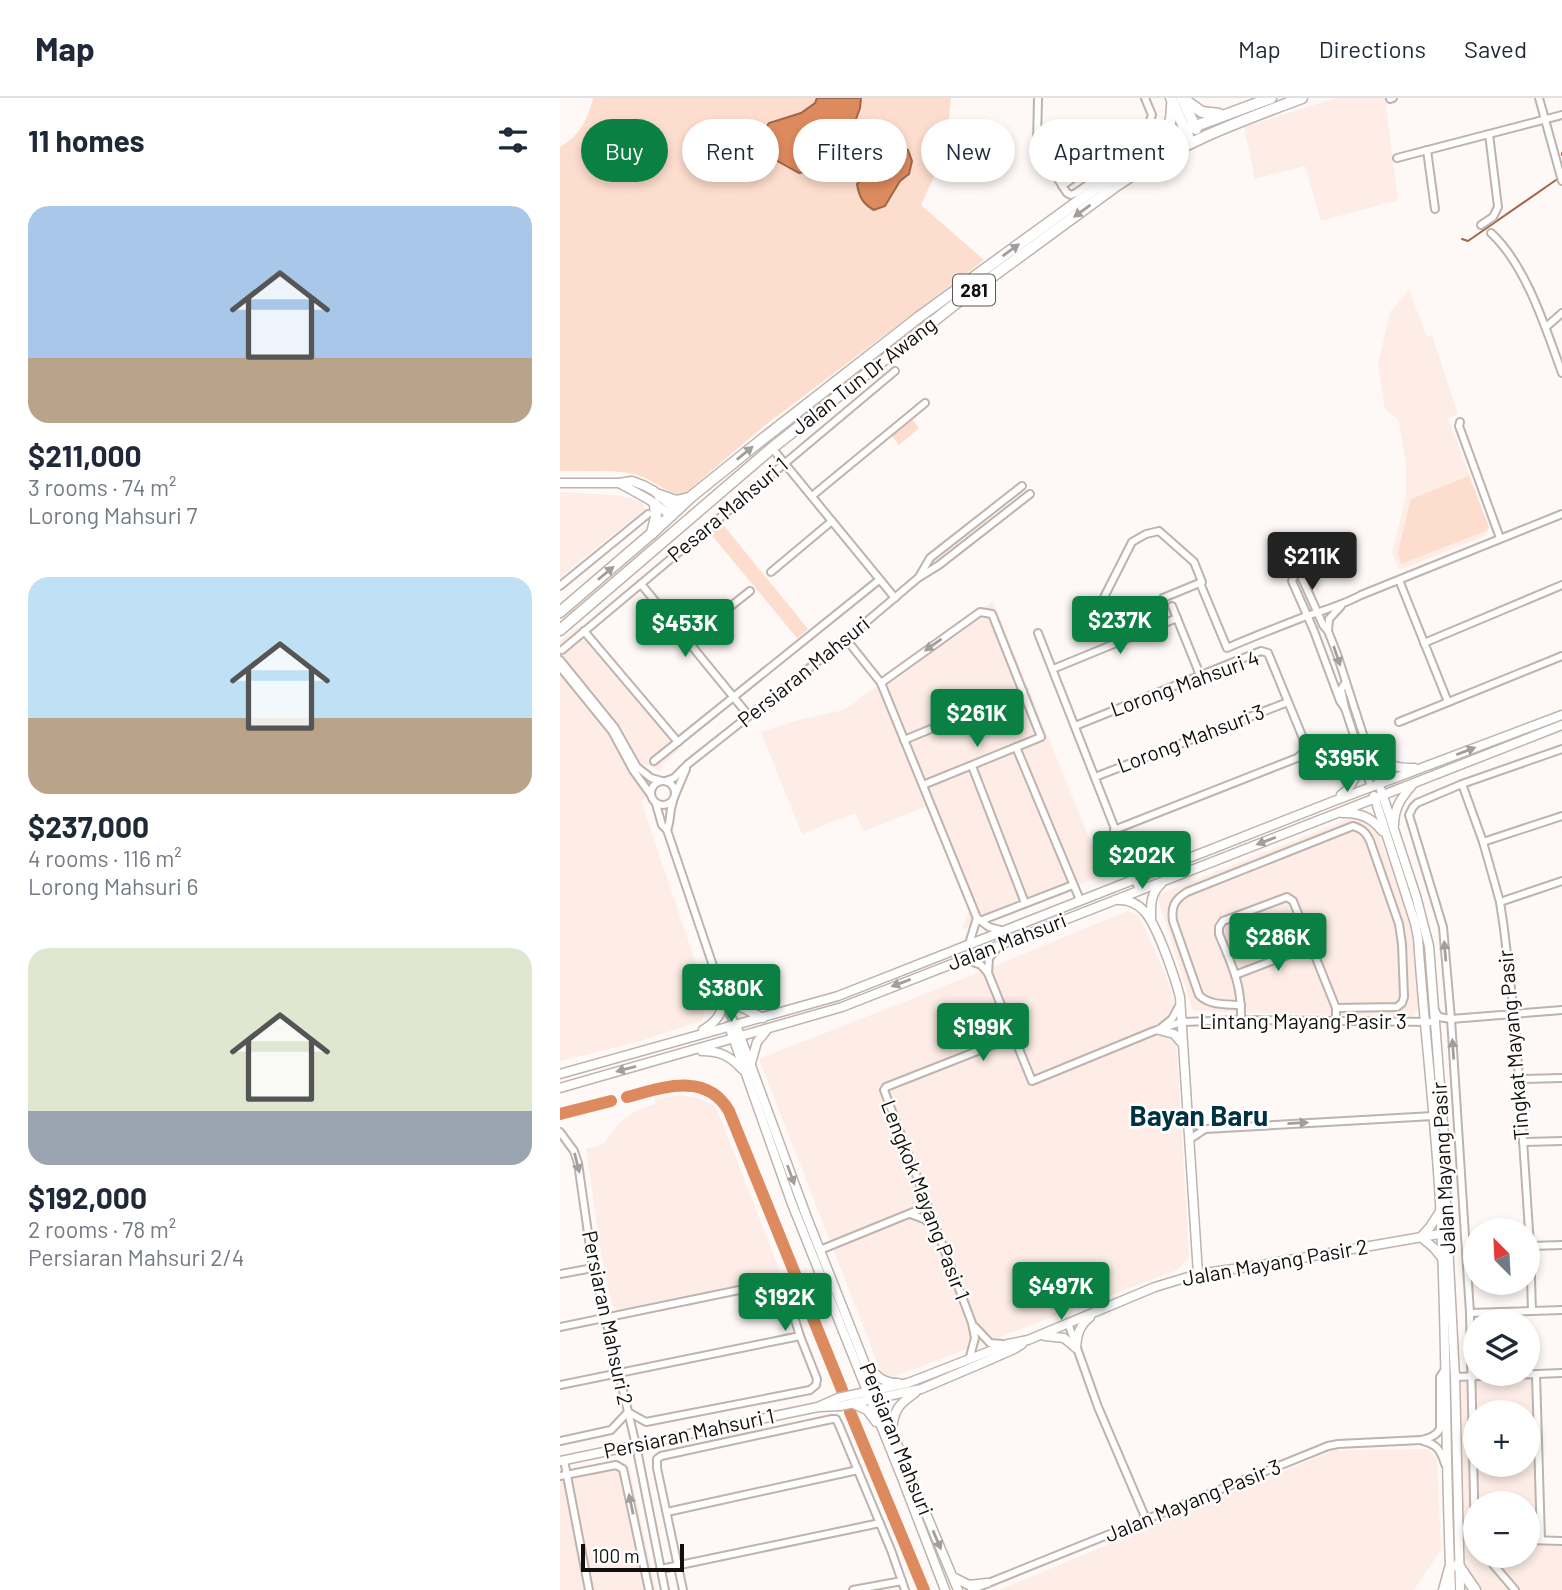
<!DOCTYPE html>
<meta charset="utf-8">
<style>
:root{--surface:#fff;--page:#f6f6f7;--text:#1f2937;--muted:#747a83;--line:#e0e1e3;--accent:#0b8043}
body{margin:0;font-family:Barlow,sans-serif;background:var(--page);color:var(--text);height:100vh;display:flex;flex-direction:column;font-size:26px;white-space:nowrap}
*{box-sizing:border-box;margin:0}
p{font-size:23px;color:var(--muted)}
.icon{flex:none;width:38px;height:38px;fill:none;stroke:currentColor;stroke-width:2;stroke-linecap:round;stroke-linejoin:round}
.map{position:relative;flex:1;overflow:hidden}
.panel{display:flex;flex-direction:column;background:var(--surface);width:560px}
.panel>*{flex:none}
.guide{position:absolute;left:21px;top:21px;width:665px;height:63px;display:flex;gap:14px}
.needle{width:46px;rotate:336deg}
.buttons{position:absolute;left:903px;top:1120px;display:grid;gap:14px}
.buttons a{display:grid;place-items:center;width:77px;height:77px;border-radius:50%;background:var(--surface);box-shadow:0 4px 10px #0003;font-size:35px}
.scale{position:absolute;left:21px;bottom:18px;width:103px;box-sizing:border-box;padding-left:7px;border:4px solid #130f0d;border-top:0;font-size:19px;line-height:24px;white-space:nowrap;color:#130f0d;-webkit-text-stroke:5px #fff;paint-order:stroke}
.price{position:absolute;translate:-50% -60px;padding:0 16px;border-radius:7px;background:var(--accent);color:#fff;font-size:23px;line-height:46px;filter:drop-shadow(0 2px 4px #0008)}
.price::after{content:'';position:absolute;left:50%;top:42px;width:21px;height:16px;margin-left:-10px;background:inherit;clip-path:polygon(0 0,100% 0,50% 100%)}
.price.on{background:#222;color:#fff}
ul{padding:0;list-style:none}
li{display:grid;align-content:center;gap:14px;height:371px;padding:0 28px}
li span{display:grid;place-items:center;height:217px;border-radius:21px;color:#555}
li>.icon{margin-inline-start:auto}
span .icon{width:126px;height:126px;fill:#fffc;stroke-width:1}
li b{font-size:30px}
h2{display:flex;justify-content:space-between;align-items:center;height:84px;padding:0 28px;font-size:30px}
.tag{padding:0 24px;border-radius:32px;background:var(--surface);box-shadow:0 4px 10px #0003;font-size:24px;line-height:63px}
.tag.on{background:var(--accent);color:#fff}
header{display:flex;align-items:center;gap:42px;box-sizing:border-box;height:98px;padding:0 35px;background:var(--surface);border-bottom:2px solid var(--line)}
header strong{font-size:33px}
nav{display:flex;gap:38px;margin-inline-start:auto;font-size:24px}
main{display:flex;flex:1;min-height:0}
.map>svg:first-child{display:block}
.built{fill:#fdede6;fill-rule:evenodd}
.green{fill:#fdddcd}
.water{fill:#dd8b5e;stroke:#a06646;stroke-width:2}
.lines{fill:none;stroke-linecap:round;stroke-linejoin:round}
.stream{stroke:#a06646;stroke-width:2}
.river{stroke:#dd8b5e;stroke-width:12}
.minor-casing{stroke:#beb3ad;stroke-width:10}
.tertiary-casing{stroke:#beb3ad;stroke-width:11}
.primary-casing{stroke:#beb3ad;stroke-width:13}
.minor{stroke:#fff;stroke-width:6}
.tertiary{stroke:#fff;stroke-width:8}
.primary{stroke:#fff;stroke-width:10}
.oneway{fill:#a19f9e}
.labels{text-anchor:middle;stroke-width:5;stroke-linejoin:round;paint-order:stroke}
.shield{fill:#fff;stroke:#5a5756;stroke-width:2}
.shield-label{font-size:19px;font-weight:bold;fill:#130f0d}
.street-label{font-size:21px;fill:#130f0d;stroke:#fff}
.district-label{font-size:28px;font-weight:bold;fill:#003244;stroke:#fff}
</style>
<header>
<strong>Map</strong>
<nav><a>Map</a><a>Directions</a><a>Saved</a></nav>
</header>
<main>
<section class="panel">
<h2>11 homes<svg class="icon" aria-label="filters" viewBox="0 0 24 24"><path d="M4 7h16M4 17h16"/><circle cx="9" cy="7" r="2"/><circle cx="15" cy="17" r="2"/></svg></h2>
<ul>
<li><span style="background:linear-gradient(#a9c7e8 70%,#b9a48a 0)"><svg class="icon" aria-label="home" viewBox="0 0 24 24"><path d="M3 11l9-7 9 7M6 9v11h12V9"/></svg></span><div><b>$211,000</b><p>3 rooms · 74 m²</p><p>Lorong Mahsuri 7</p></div></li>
<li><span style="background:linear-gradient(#bfe0f5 65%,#b9a48a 0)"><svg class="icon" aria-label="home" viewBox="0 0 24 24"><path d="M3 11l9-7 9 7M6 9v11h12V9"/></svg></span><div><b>$237,000</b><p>4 rooms · 116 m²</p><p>Lorong Mahsuri 6</p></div></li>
<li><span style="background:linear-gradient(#dfe7d0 75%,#9aa5b1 0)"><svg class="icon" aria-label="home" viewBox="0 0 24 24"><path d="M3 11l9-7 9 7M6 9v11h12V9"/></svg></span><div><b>$192,000</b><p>2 rooms · 78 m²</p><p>Persiaran Mahsuri 2/4</p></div></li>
</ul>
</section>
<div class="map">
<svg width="1002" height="1492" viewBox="0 0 1002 1492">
<rect width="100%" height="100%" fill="#fef9f7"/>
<g class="built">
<path d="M776,0H825L838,102L761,123L745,68L695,81L684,29Z"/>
<path d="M849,192L867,239L872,237L898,316L888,320L929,429L925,438L839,472L832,454L846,399V363L838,321L825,311L818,267L830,214Z"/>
<path d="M0,394L56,397L71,400L82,405L85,411L0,479Z"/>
<path d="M433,503L544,777L402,832L409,813L367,708L304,733L295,715L242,736L201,634L238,622L284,612Z"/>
<path d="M18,529L121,650L103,666L101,673L81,665L62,631L0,555V543Z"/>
<path d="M0,569L55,638L83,690L86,699L81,703L149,904L141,923L74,945L0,963Z"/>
<path d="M796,718L816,728L853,830L860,910L850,919L633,913L597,797Z"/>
<path d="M567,813L579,818L605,875L614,903L629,1160L617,1172L333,1279L321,1274L199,961L420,874Z"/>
<path d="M120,997L138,1000L152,1006L158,1014L220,1173L216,1181L61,1213L52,1208L41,1155L26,1051L43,1046L61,1023L76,1013L95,1006V1001Z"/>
<path d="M975,1273L980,1439L1002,1441V1492H918L896,1463L890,1275L915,1274V1276ZM915,1314H968V1367H915ZM915,1405H968V1458H915Z"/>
<path d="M868,1351L877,1361L881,1452L854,1492H439L774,1352Z"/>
<path d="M59,1362L69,1368L96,1492H0V1374Z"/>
</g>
<g class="green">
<path d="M33,0H391L386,52L361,107L424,162L204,328L123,397C105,395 94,382 77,377C57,371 22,374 0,373V49C18,39 29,20 33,0Z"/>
<path d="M352,321L359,330L339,347L331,337Z"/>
<path d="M909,378L929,429L928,432L841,466L838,454L851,401Z"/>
<path d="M161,424L248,531L237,540L149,434Z"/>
</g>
<g class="water">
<path d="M257,0H301L300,10L293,29L285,44V54L278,67L262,72L239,75L214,61L203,33L209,25L241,15L255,5Z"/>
<path d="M323,42L348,52L352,63L349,76L340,83L325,108L314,112C303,106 299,99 297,86L308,74L311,48Z"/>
</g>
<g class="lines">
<g class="stream">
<path d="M1002,55V57"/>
<path d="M902,141L908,143L996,82"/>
</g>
<g class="river">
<path d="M67,999C102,990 146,973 169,1013L282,1292"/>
<path d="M0,1016L51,1003"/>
<path d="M290,1314L364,1492"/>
</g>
<defs>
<g id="minor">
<path d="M478,0L477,46L478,50L507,95L511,97L516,95L547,73L573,60"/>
<path d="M979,0L1002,83"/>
<path d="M830,1L833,0"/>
<path d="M867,52L875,111"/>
<path d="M837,60L1002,17"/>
<path d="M502,88L550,54L585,35L592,17L585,0"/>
<path d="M921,127L933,119L938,109L929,36"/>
<path d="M931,135C966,167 986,231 1002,275"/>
<path d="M986,229L1002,215"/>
<path d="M900,324L899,328L940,440"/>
<path d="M212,350L335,500"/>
<path d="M252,398L365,305"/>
<path d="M599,433L634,464L642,484L603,500L595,518L549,536L543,533L536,515L572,444L586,436Z"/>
<path d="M738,471L763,527L768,533L777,556L819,686"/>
<path d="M738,471L732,483L754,533L780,603L785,610"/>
<path d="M211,474L272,423"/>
<path d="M359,479L370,460L462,388"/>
<path d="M839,482L888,604"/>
<path d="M640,485L667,550C692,539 718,529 744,519C764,512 783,507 801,497L1002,416"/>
<path d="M81,486L189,618"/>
<path d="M0,488L88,416"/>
<path d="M612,508L640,577"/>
<path d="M24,533L118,644"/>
<path d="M768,533L769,521L781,508"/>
<path d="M478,535L579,792"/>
<path d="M286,541L321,585L417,820L429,829L444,833"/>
<path d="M127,543L190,493"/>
<path d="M864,545L1002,487"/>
<path d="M2,552L335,273"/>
<path d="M0,562L55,630L77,669L91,680L102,683"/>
<path d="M0,569L52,633L73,672L91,697"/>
<path d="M493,571L617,520"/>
<path d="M786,584L781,591L785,610L811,689"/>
<path d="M321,585L420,514L432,516L481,639L363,687"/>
<path d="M839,624L1002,558"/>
<path d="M515,628L701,553L708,555L745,645L744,654L737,660L554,732"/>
<path d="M344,642L463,593"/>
<path d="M456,649L520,802"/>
<path d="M94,663L319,482"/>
<path d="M412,668L465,805"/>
<path d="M535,679L728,604"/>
<circle cx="103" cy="695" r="12"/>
<path d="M106,683L114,680L128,666L286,541L358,480L379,467L470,396"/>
<path d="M902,686L923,744L940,804L944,831L954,916L959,981L970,1148L972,1213"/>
<path d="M115,697L126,671"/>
<path d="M96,706L102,727L107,732L169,915L176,927"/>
<path d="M107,732C111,724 109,713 113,704"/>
<path d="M923,744L1002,718"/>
<path d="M940,804L1002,783"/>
<path d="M420,823L513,787"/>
<path d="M409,846L417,820"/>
<path d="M405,861L421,867L428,875L472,983L594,933L622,924L681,922L874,924"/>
<path d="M428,875L429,860L438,849"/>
<path d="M675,877L751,848"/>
<path d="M681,907C666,906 650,908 639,897L613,823C611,809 614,802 627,794L793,728C802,731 806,734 810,743L839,826L842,846L844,899L842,905L837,909L776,910"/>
<path d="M875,913L879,919L891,921L1002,912"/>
<path d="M681,922C682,886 672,868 659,836V829L663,823L727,799L733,803L776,910V922"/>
<path d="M602,929L612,921L619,908"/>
<path d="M959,981L1002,980"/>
<path d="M629,1023L645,1031L873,1018"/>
<path d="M0,1034L14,1053L18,1065L32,1163L76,1347L105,1492"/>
<path d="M630,1041L645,1031"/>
<path d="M963,1044L1002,1043"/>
<path d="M350,1116L364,1121L374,1129"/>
<path d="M970,1148L1002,1147"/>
<path d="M260,1152L368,1108"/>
<path d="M0,1176L33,1170"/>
<path d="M910,1215L1002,1212"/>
<path d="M508,1225L538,1309L586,1421"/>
<path d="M0,1229L223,1183L240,1238L257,1281L256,1287L250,1292L86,1324L68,1314"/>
<path d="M415,1229L430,1245L443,1246"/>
<path d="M409,1262L415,1240L412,1225L324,992L326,989L453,939"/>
<path d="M976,1276L981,1442"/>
<path d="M895,1279L1002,1275"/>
<path d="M0,1287L240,1238"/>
<path d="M0,1343L51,1332L68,1314"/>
<path d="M863,1343C877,1346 881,1353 885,1366"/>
<path d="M4,1362L29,1492"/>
<path d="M0,1378L56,1367L63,1371L89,1492"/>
<path d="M107,1414L298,1372"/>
<path d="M968,1442L1002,1443"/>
<path d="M915,1445L910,1215L891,921L883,829L849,717L853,709L857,705L902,686L1002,651"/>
<path d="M926,1458L955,1492"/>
<path d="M101,1471L320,1425"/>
<path d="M123,1492L97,1370V1361L101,1358L272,1321H276L279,1327L331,1452L345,1492"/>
<path d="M293,1492L342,1483"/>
<path d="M411,1492L768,1348L778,1346L861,1342C869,1340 876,1338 880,1331V1279L886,1270"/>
</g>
<g id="tertiary">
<path d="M0,385H59L72,383L85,388L94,393L117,413"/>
<path d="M59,385L88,401L112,418"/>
<path d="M808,650C822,664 833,671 854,670"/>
<path d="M821,692L856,798L869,848L885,1051L886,1106L895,1279L900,1492"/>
<path d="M781,697C796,686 798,673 800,655"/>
<path d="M814,698L855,825L858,840C864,928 875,1016 880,1104C887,1234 885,1363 891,1492"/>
<path d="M782,715C799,714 812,719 822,733"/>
<path d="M834,727C834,709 842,699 853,686"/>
<path d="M559,802C569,802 577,805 584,813C597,826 615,880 620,899L638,1176"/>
<path d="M591,821C591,807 590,796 601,786"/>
<path d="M161,891L177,907L203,920"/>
<path d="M176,927L246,1117L332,1334L398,1492"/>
<path d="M169,928L232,1106L342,1380L385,1492"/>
<path d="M143,932C162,920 163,913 161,891"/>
<path d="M599,932L614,936L622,945"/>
<path d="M142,953C160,953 170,958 182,971"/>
<path d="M191,965L197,944L206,933"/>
<path d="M0,976L278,898L774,703L1002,617"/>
<path d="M0,990L282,909L1002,627"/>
<path d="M861,1139L870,1129L879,1115"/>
<path d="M861,1139L874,1150L882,1160"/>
<path d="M485,1238L504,1240L516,1250"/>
<path d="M516,1250C517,1237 519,1228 530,1219"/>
<path d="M311,1271C318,1280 325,1285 338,1285"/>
<path d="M294,1306L307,1312L316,1324"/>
<path d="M258,1309L278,1300L348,1285L448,1246L468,1242L595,1189L638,1176L701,1167L885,1135"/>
<path d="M332,1332C334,1311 339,1306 355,1295"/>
<path d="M0,1363L258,1309L280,1308L361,1291L427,1263L454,1251L462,1246"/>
<path d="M395,1480L409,1487L427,1485"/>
</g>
<g id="primary">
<path d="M611,0L628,38"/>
<path d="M622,0L642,14L659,16"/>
<path d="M622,0L636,31"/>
<path d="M603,43C610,31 612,21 612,7"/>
<path d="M99,397L116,403L129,400"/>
<path d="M92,435L96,419L95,406"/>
<path d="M0,514L91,436L132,398L204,340L359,219L531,94L602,44L625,32L711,0"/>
<path d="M0,532L212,350L399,203L556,88C613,48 677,24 742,0"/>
<path d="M898,1467L915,1492"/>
<path d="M884,1492L890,1470"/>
</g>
</defs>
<use href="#minor" class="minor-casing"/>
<use href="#tertiary" class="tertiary-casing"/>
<use href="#primary" class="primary-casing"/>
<use href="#minor" class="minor"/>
<use href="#tertiary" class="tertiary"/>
<use href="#primary" class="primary"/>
</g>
<defs><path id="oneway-solid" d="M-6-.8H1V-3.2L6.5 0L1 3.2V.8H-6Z" transform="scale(1.75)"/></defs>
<g class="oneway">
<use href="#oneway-solid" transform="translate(522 113) rotate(144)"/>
<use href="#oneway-solid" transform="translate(451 152) rotate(-36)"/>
<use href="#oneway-solid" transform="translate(185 355) rotate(-39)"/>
<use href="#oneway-solid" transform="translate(46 475) rotate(-40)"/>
<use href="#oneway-solid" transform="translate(373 547) rotate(145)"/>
<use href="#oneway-solid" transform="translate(777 558) rotate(71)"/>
<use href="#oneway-solid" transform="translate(906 653) rotate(-21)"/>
<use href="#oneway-solid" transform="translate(706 743) rotate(159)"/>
<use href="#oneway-solid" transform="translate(885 853) rotate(-95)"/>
<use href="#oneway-solid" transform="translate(341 885) rotate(159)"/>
<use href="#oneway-solid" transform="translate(893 951) rotate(-94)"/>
<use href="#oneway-solid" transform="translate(66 971) rotate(165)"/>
<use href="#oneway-solid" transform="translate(738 1025) rotate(-3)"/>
<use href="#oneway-solid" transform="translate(17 1065) rotate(76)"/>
<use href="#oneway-solid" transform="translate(231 1077) rotate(70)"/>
<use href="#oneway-solid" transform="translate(71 1406) rotate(-102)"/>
<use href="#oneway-solid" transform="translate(377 1442) rotate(67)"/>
</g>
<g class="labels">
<rect class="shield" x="393" y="176.5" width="42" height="31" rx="5"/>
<g class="shield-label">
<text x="414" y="199">281</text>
</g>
<g class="street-label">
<text transform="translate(304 278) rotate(-38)" y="7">Jalan Tun Dr Awang</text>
<text transform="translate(168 412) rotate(-40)" y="7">Pesara Mahsuri 1</text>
<text transform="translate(244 574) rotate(-39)" y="7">Persiaran Mahsuri</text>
<text transform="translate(625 586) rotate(-20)" y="7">Lorong Mahsuri 4</text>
<text transform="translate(631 641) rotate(-21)" y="7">Lorong Mahsuri 3</text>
<text transform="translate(447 844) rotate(-21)" y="7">Jalan Mahsuri</text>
<text x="743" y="931">Lintang Mayang Pasir 3</text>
<text transform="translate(954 947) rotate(-95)" y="7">Tingkat Mayang Pasir</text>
<text transform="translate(884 1070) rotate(-93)" y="7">Jalan Mayang Pasir</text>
<text transform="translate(365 1102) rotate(69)" y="7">Lengkok Mayang Pasir 1</text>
<text transform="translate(715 1165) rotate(-10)" y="7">Jalan Mayang Pasir 2</text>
<text transform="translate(47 1220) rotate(78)" y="7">Persiaran Mahsuri 2</text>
<text transform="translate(129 1336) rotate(-12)" y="7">Persiaran Mahsuri 1</text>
<text transform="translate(336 1341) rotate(68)" y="7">Persiaran Mahsuri</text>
<text transform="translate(633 1403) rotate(-22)" y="7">Jalan Mayang Pasir 3</text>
</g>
<g class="district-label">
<text x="639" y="1028">Bayan Baru</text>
</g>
</g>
</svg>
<div class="buttons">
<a><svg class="needle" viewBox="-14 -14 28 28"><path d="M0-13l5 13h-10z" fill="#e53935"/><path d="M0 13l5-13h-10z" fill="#747a83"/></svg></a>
<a><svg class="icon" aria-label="layers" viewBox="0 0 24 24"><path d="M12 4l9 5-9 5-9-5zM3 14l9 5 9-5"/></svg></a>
<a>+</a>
<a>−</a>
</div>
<div class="scale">100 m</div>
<b class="price on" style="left:752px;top:494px">$211K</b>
<b class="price" style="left:560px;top:558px">$237K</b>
<b class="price" style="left:125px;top:561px">$453K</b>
<b class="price" style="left:417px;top:651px">$261K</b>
<b class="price" style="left:787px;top:696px">$395K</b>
<b class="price" style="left:582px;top:793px">$202K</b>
<b class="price" style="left:718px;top:875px">$286K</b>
<b class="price" style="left:171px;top:926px">$380K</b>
<b class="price" style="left:423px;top:965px">$199K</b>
<b class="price" style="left:501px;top:1224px">$497K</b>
<b class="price" style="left:225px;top:1235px">$192K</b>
<div class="guide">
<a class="tag on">Buy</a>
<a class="tag">Rent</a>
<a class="tag">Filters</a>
<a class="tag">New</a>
<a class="tag">Apartment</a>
</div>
</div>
</main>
